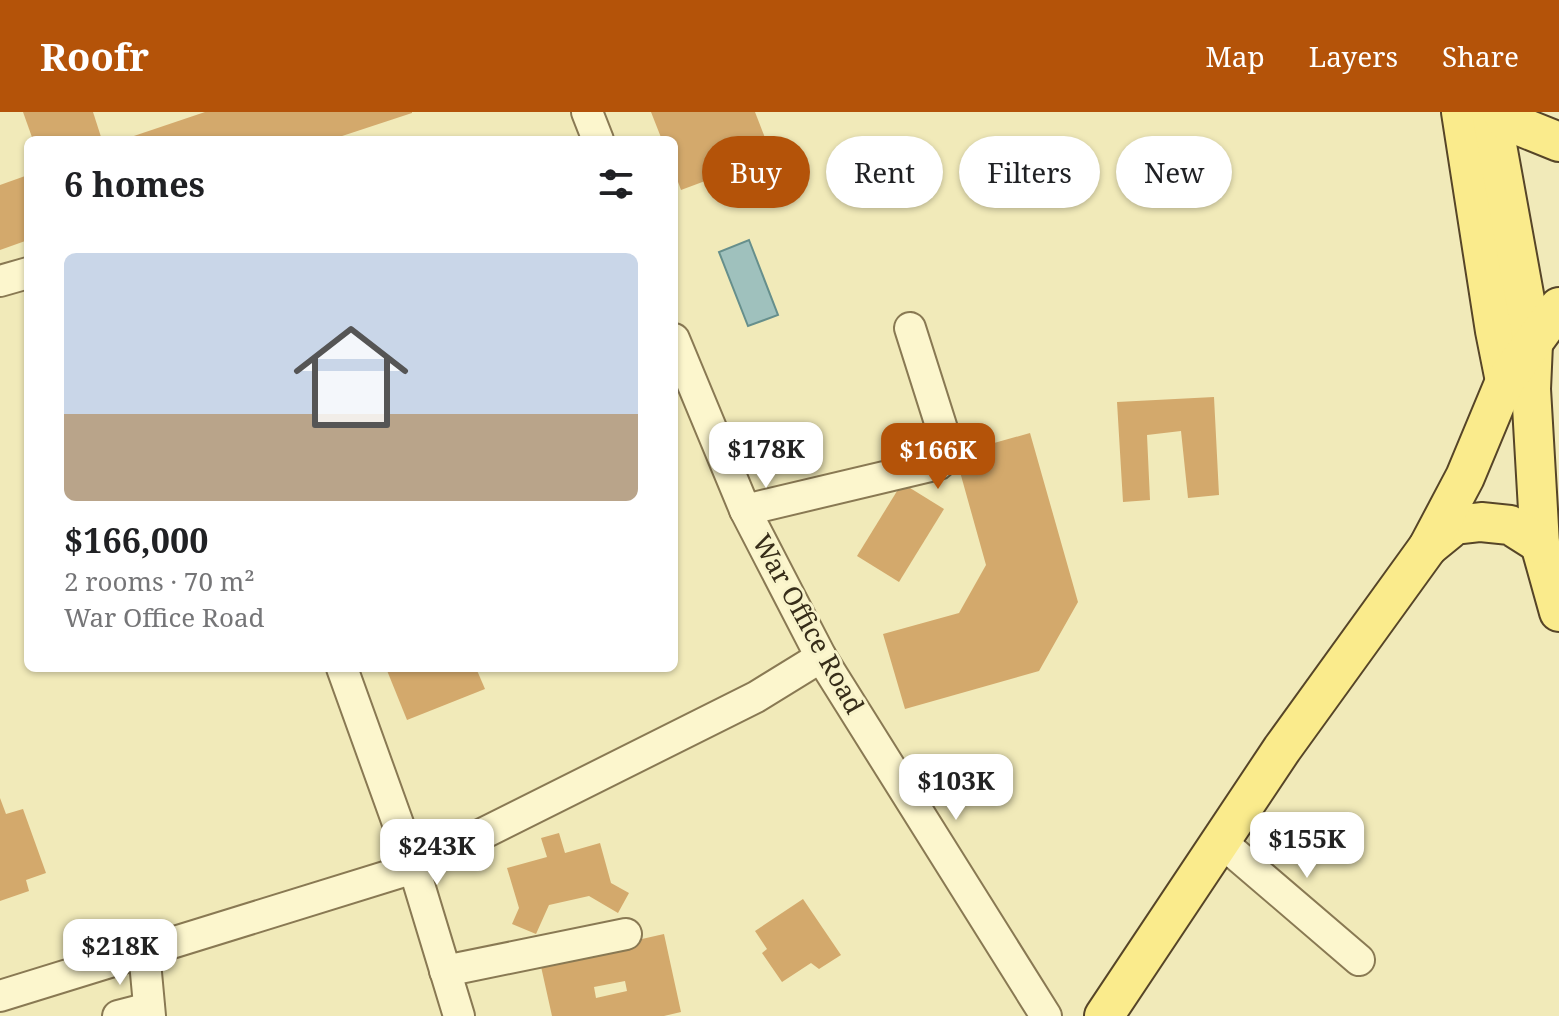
<!DOCTYPE html>
<meta charset="utf-8">
<style>
:root{--surface:#fff;--page:#f2f2f2;--text:#202124;--muted:#757577;--line:#e0e0e0;--accent:#b45309}
body{margin:0;font-family:"Noto Serif",serif;background:var(--page);color:var(--text);height:100vh;display:flex;flex-direction:column;font-size:30px;white-space:nowrap}
*{box-sizing:border-box;margin:0}
p{font-size:26px;color:var(--muted)}
.icon{flex:none;width:44px;height:44px;fill:none;stroke:currentColor;stroke-width:2;stroke-linecap:round;stroke-linejoin:round}
.map{position:relative;flex:1;overflow:hidden}
.panel{position:absolute;left:24px;top:24px;width:654px;height:536px;display:flex;flex-direction:column;background:var(--surface);border-radius:12px;box-shadow:0 2px 6px #0004}
.panel>*{flex:none}
.top-card{position:absolute;left:702px;top:24px;width:736px;height:72px;display:flex;gap:16px}
.price{position:absolute;translate:-50% -68px;padding:0 18px;border-radius:16px;background:#fff;color:#222;font-size:26px;line-height:52px;filter:drop-shadow(0 2px 4px #0008)}
.price::after{content:'';position:absolute;left:50%;top:48px;width:24px;height:18px;margin-left:-12px;background:inherit;clip-path:polygon(0 0,100% 0,50% 100%)}
.price.current{background:var(--accent);color:#fff}
ul{padding:0;list-style:none}
li{display:grid;align-content:center;gap:16px;height:424px;padding:0 40px}
li+li{border-top:2px solid var(--line)}
li span{display:grid;place-items:center;height:248px;border-radius:12px;color:#555}
li>.icon{margin-inline-start:auto}
span .icon{width:144px;height:144px;fill:#fffc;stroke-width:1}
li b{font-size:34px}
h2{display:flex;justify-content:space-between;align-items:center;height:96px;padding:0 40px;font-size:34px}
.tag{padding:0 28px;border-radius:36px;background:var(--surface);box-shadow:0 2px 6px #0004;font-size:28px;line-height:72px}
.tag.current{background:var(--accent);color:#fff}
header{display:flex;align-items:center;gap:48px;box-sizing:border-box;height:112px;padding:0 40px;background:var(--accent);color:#fff}
header strong{font-size:38px}
nav{display:flex;gap:44px;margin-inline-start:auto;font-size:28px}
.map>svg:first-child{display:block}
.water{fill:#9fc1bd;stroke:#668f8c;stroke-width:2}
.building{fill:#d3a96c;fill-rule:evenodd}
.lines{fill:none;stroke-linecap:round;stroke-linejoin:round}
.minor-casing{stroke:#897953;stroke-width:34}
.major-casing{stroke:#564528;stroke-width:42}
.minor{stroke:#fcf6cd;stroke-width:30}
.major{stroke:#faeb8c;stroke-width:38}
.labels{text-anchor:middle;stroke-width:6;stroke-linejoin:round;paint-order:stroke}
.street-label{font-size:26px;fill:#372d19;stroke:#f8f3ca}
</style>
<header>
<strong>Roofr</strong>
<nav><a>Map</a><a>Layers</a><a>Share</a></nav>
</header>
<div class="map">
<svg width="1559" height="904" viewBox="0 0 1559 904">
<rect width="100%" height="100%" fill="#f1eab9"/>
<path class="water" d="M749,128L778,203L748,214L719,140Z"/>
<g class="building">
<path d="M23,0H93L102,28H33Z"/>
<path d="M205,0H412V1L330,28H122Z"/>
<path d="M651,0H755L772,44L681,78L674,59V28H662Z"/>
<path d="M28,63V128L0,138V73Z"/>
<path d="M1214,285L1219,383L1188,386L1181,319L1147,323L1150,388L1123,390L1117,290Z"/>
<path d="M1030,321L1078,490L1039,559L905,597L883,522L959,501L986,453L955,342Z"/>
<path d="M902,371L944,397L899,470L857,444Z"/>
<path d="M386,556H476L485,577L407,608Z"/>
<path d="M0,686L6,702L23,697L46,761L26,768L29,779L0,789Z"/>
<path d="M559,721L565,741L600,731L611,771L629,781L618,801L589,784L549,793L536,822L512,812L519,796L507,756L547,745L541,726Z"/>
<path d="M803,787L841,843L819,857L811,851L782,870L762,841L767,837L755,819Z"/>
<path d="M664,822L681,900L664,904H552L540,850ZM625,869L627,879L596,886L594,875Z"/>
</g>
<g class="lines">
<defs>
<g id="minor">
<path d="M587,0L598,28"/>
<path d="M0,169L28,161"/>
<path d="M674,227L745,398L821,545L1046,904"/>
<path d="M745,398L939,352L943,320L910,216"/>
<path d="M342,556L414,756L459,904"/>
<path d="M1219,728L1359,848"/>
<path d="M144,839L150,904"/>
<path d="M445,859L626,822"/>
<path d="M0,884L414,756L756,585L821,545"/>
<path d="M118,904L149,896"/>
</g>
<g id="major">
<path d="M1461,0L1495,219L1505,269"/>
<path d="M1491,0L1533,232L1531,277L1540,432L1559,500"/>
<path d="M1502,0L1507,9L1559,30"/>
<path d="M1428,435L1455,413L1481,410L1510,413L1540,432"/>
<path d="M1104,904L1282,637L1428,435L1465,365L1505,269L1559,195"/>
</g>
</defs>
<use href="#minor" class="minor-casing"/>
<use href="#major" class="major-casing"/>
<use href="#minor" class="minor"/>
<use href="#major" class="major"/>
</g>
<g class="labels">
<g class="street-label">
<text transform="translate(808 512) rotate(61)" y="9">War Office Road</text>
</g>
</g>
</svg>
<b class="price" style="left:766px;top:378px">$178K</b>
<b class="price current" style="left:938px;top:379px">$166K</b>
<b class="price" style="left:956px;top:710px">$103K</b>
<b class="price" style="left:1307px;top:768px">$155K</b>
<b class="price" style="left:437px;top:775px">$243K</b>
<b class="price" style="left:120px;top:875px">$218K</b>
<div class="top-card">
<a class="tag current">Buy</a>
<a class="tag">Rent</a>
<a class="tag">Filters</a>
<a class="tag">New</a>
</div>
<section class="panel">
<h2>6 homes<svg class="icon" aria-label="filters" viewBox="0 0 24 24"><path d="M4 7h16M4 17h16"/><circle cx="9" cy="7" r="2"/><circle cx="15" cy="17" r="2"/></svg></h2>
<ul>
<li><span style="background:linear-gradient(#c9d6e8 65%,#b9a48a 0)"><svg class="icon" aria-label="home" viewBox="0 0 24 24"><path d="M3 11l9-7 9 7M6 9v11h12V9"/></svg></span><div><b>$166,000</b><p>2 rooms · 70 m²</p><p>War Office Road</p></div></li>
</ul>
</section>
</div>
